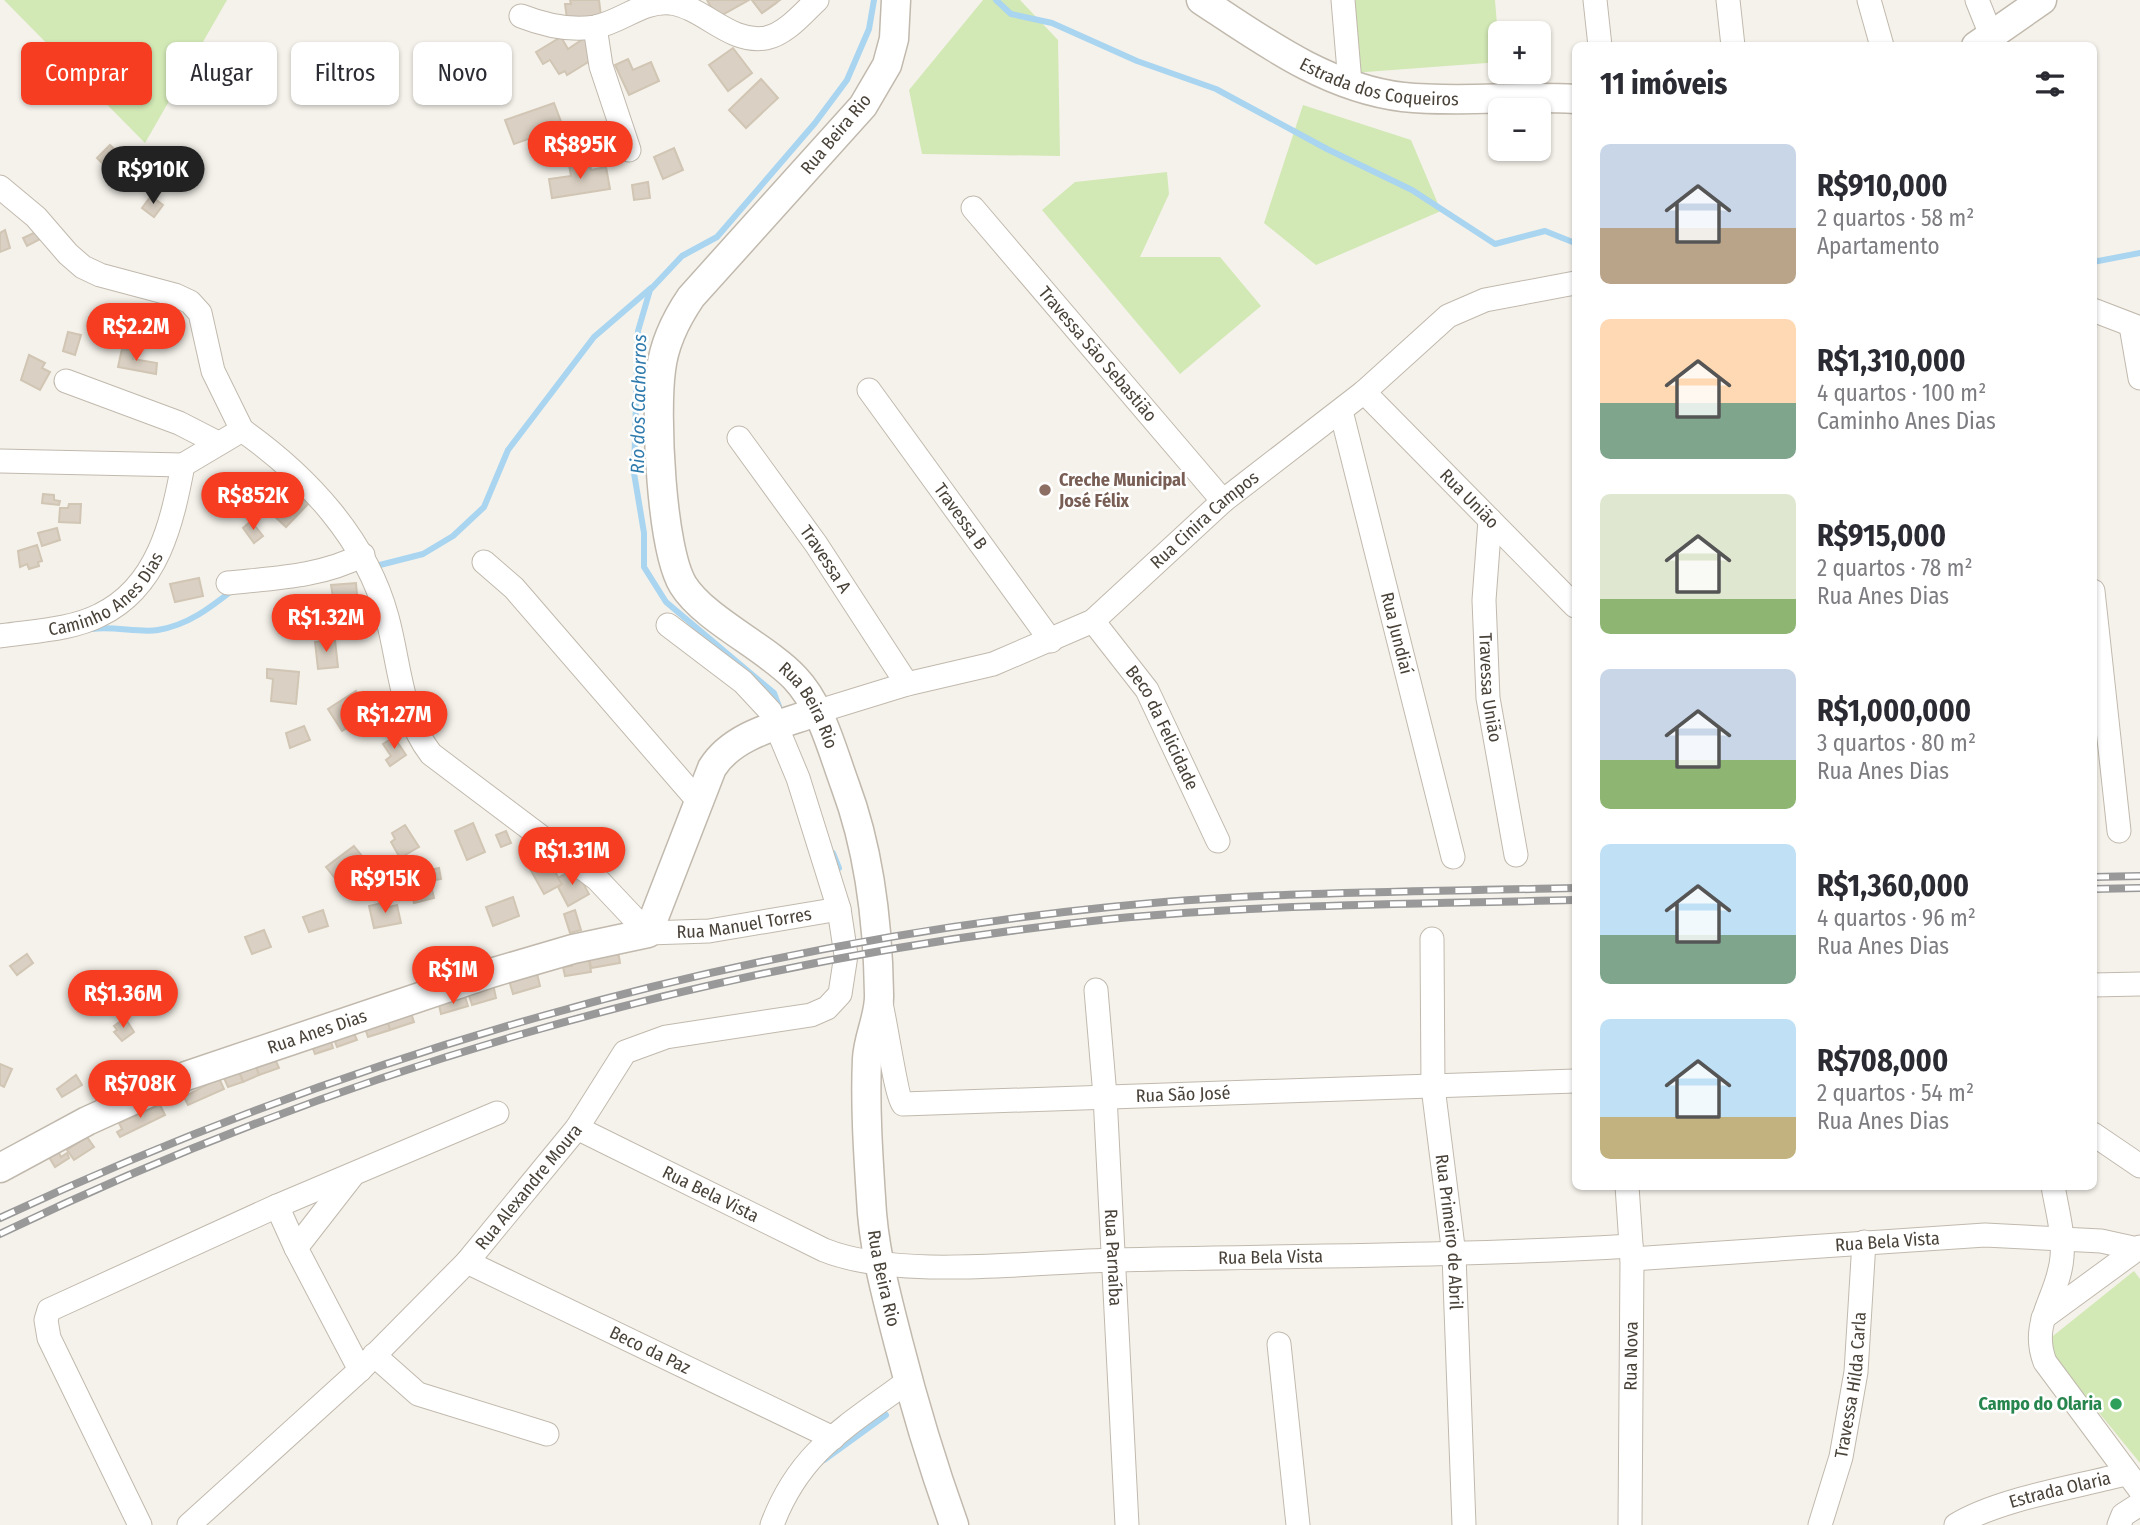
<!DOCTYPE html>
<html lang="pt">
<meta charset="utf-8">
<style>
:root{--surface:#fff;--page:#f7f7f7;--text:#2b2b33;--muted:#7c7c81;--accent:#f63c21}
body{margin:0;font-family:"Fira Sans Condensed",sans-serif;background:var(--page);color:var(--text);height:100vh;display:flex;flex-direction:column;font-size:26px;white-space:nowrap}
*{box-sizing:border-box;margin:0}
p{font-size:23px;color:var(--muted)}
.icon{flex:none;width:38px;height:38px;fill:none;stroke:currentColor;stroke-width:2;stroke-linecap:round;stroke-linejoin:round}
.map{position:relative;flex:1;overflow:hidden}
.drawer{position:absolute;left:1572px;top:42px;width:525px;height:1148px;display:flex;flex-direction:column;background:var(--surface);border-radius:10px;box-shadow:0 2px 5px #0004}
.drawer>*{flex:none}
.banner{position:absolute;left:21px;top:42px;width:665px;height:63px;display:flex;gap:14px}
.buttons{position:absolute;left:1488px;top:21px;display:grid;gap:14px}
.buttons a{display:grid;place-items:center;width:63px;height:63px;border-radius:10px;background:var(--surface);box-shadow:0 2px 5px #0004;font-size:35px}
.price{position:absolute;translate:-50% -60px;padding:0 16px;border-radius:24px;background:var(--accent);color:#fff;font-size:23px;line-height:46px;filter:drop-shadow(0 2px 4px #0008)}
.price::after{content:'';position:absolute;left:50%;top:42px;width:21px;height:16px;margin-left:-10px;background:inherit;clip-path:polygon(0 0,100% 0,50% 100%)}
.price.selected{background:#222;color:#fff}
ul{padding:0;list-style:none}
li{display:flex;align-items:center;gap:21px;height:175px;padding:0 28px}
li span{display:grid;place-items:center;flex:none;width:196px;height:140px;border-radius:10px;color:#555}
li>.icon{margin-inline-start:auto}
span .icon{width:84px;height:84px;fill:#fffc;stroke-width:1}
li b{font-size:30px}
h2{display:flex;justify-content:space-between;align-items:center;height:84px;padding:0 28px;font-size:30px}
.pill{padding:0 24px;border-radius:10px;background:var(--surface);box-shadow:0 2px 5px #0004;font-size:24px;line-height:63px}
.pill.selected{background:var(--accent);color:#fff}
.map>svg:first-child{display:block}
.green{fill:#d2e8b5}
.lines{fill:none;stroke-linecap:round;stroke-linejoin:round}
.stream{stroke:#a9d5f0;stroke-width:6}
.building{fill:#dad0c3;stroke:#d1c5b4;stroke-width:2}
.minor-casing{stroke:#c1b9ad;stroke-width:25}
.tertiary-casing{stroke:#c1b9ad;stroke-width:31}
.minor{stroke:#fff;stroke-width:23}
.tertiary{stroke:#fff;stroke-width:28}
.rail-casing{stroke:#999;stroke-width:8}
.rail{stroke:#fff;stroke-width:5;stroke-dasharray:16;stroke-linecap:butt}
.education-dot{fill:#8d6e63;stroke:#fff;stroke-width:2.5}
.leisure-dot{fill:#2e9e5b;stroke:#fff;stroke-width:2.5}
.labels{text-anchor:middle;stroke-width:5;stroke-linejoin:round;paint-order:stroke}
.street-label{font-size:18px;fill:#494239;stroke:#fff}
.education-label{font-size:18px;font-weight:bold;fill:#785e54;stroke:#fff;text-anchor:start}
.leisure-label{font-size:18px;font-weight:bold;fill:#27864d;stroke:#fff;text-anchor:end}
.water-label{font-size:19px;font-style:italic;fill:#307bad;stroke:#fff}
</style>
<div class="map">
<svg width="2140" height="1525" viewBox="0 0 2140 1525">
<rect width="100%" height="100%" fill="#f5f2eb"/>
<g class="green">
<path d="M4,0H227L145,143Z"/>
<path d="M983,0H1020L1058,40L1060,156L922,154L909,90Z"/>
<path d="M1346,0H1495L1500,62L1352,73Z"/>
<path d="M1303,105L1411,140L1441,211L1316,265L1264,223Z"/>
<path d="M1167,172L1169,194L1140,257H1220L1261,306L1180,374L1042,210L1075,182Z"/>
<path d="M2134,1271L2140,1279V1463L2043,1344Z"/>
</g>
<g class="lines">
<g class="stream">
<path d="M996,0L1011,14L1052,23L1137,61L1216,89L1327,149L1412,190L1495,244L1545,231L1575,243"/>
<path d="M2093,262L2140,253"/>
<path d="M372,567L423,554L453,536L484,507L508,450L594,337L651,288"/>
<path d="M92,629C114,626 139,633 158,630C188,625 210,608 234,589"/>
<path d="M780,709L774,693L666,602L644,567V533L634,473L638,331L650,290L682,256L717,237L815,123L847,80L869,29L874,0"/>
<path d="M833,853L839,868"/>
<path d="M824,1460L886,1415"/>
</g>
</g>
<g class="building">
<path d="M570,0H599L601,16L567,19L565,4H571Z"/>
<path d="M707,0H749L717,18Z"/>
<path d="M752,0H773L776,3L762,13Z"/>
<path d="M752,0H780L762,13Z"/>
<path d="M561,37L568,49L586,37L598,56L567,75L565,71L559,74L550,60L543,64L536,52Z"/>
<path d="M733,48L752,73L728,91L709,65Z"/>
<path d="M628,59L633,70L651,62L659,81L629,95L615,65Z"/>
<path d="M761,79L778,98L746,128L729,110Z"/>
<path d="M554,103L563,127L514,144L505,120Z"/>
<path d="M110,145L124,158L108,174L103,170L106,167L97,158Z"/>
<path d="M674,148L683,170L663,179L654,157Z"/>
<path d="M589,161L591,170L606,167L610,189L552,198L549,179L571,176L569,164Z"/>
<path d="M648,182L650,198L634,200L632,185Z"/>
<path d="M151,196L163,205L154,217L142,208Z"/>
<path d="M5,230L10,248L0,252V233Z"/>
<path d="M38,231L42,238L27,246L23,238Z"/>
<path d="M68,332L81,335L75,355L63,351Z"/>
<path d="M122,349L134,351L133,359L157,363L156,374L118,367Z"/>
<path d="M29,355L45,363L42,368L50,372L40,390L21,380Z"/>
<path d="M280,475L289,484L271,500L260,489L265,484L267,487Z"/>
<path d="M252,479L272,503L251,521L231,497Z"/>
<path d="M295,487L310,502L286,527L271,513Z"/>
<path d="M43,494L54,495V500L60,501L59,505L42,503Z"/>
<path d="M69,504H81L80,523L59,522L60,508H68Z"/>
<path d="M251,521L263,536L254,543L243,528Z"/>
<path d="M57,528L60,540L42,546L38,533Z"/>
<path d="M37,545L42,561L38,562L39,566L29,569L27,564L20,567L18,551Z"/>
<path d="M199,578L203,596L175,602L170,584Z"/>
<path d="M356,583L357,595L333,597L331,585Z"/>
<path d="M335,640L338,667L318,669L315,642Z"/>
<path d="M267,669L299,672L296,704L271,701L273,679L267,678Z"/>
<path d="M356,691L366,707L347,719L352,725L342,731L328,709Z"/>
<path d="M304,726L310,740L290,748L286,733Z"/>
<path d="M394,737L406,755L390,766L386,760L391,756L383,744Z"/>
<path d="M473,823L485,852L467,860L455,831Z"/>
<path d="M405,825L419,847L400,858L391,842L395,839L392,833Z"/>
<path d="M506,831L511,843L501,847L496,835Z"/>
<path d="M354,846L370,866L342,887L326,867Z"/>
<path d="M548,859L562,884L544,894L530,869Z"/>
<path d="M439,868L441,879L430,881L434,898L414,903L407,875Z"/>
<path d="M575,868L589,894L568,906L558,887L562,884L558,878Z"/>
<path d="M513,897L519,916L493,926L486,907Z"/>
<path d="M387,902L389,907L397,905L401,923L374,928L369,906Z"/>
<path d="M323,910L328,926L309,932L303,917Z"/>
<path d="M575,910L581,930L570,933L564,914Z"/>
<path d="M264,930L271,947L252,954L245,937Z"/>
<path d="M618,951L620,963L591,968L589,956Z"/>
<path d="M27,954L33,963L17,975L10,966Z"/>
<path d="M588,954L591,972L565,976L563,967L572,966L570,956Z"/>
<path d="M536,969L540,986L513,994L508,977Z"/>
<path d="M493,984L496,998L472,1005L469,995Z"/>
<path d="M465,997L468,1006L441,1014L439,1005Z"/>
<path d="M411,1013L414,1022L390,1030L387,1020Z"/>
<path d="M125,1018L134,1032L122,1041L114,1032L117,1030L114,1026Z"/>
<path d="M387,1020L390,1030L368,1037L365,1028Z"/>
<path d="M352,1029L357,1040L337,1047L333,1036Z"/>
<path d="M329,1035L333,1048L315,1054L310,1041Z"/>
<path d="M269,1061H276L279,1068L259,1075L255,1065Z"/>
<path d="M0,1064L12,1069L4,1087L0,1085Z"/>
<path d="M255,1064L259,1075L243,1082L239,1070Z"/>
<path d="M239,1072L243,1082L228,1087L224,1078Z"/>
<path d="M76,1075L82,1085L62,1097L57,1089Z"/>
<path d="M219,1078L224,1089L188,1105L184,1097Z"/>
<path d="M160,1105L165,1115L120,1137L117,1132L122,1129L119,1123Z"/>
<path d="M87,1137L94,1147L74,1160L67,1150Z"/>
<path d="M58,1151L61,1157L67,1153L69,1158L55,1167L49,1157Z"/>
</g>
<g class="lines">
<defs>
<g id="minor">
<path d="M1343,0L1350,83"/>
<path d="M1595,0L1600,46"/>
<path d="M1728,0L1733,46"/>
<path d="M1869,0L1882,46"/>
<path d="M1977,0L1991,35"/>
<path d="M521,16C544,25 570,31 595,27C622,22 642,0 671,3C705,8 729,44 766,38C786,34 803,13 817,0"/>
<path d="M595,27L601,66L629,150"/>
<path d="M0,187L36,217L68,254L83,267L100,275L175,295L190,302L200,313L213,371L242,430"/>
<path id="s1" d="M973,208L1223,501"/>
<path d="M2093,310L2140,328"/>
<path d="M2131,326L2140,378"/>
<path d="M66,381L179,423L218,443"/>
<path id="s2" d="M869,390L1051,641"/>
<path id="s3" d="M1364,392L1575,606"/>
<path id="s4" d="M1341,411L1453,857"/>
<path id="s5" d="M739,438L816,544L907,684"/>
<path d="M0,461L183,465"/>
<path id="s6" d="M1490,520L1484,600L1488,698L1516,855"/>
<path d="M484,562L514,588L700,803"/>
<path d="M228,583C275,578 320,577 363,555"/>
<path d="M2093,591L2119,831"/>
<path id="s7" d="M1093,621L1147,690L1218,841"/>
<path id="s8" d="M0,636C32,631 71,630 100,615C158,587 172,523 183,465L242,430C307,476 366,539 387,617C400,664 400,714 431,754L597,879L648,933L709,931L839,909"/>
<path id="s9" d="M816,712L907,684L993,664L1093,621L1223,501L1364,392L1448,316L1485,300L1575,283"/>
<path id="s10" d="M1432,939L1433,1087L1454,1255L1464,1525"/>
<path d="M2093,985L2140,984"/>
<path id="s11" d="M1096,990L1105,1096L1127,1525"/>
<path id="s12" d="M880,999C885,1017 896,1097 903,1104L1575,1081"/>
<path id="s13" d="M577,1128L824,1250C899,1280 1030,1262 1113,1260C1286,1256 1458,1256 1631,1246"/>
<path d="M2093,1134L2140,1166"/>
<path d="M1627,1186L1632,1259L1630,1525"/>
<path d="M2053,1186C2057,1210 2064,1234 2062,1257C2059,1297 2029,1321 2045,1362L2140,1490"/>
<path d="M277,1206L296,1248L360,1370"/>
<path d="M296,1248L352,1176"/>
<path id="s14" d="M1632,1259L1985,1235L2101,1241L2138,1249"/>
<path id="s15" d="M467,1262L833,1438"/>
<path d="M2043,1318L2140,1247"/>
<path d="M1279,1344L1298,1525"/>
<path d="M374,1355L418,1394L547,1434"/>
<path d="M140,1525L49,1338L46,1320L49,1310L277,1206L497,1113"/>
<path id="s16" d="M189,1525L360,1370L467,1262L577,1128L625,1052L666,1037L811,1015L827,1008L840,994L846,955L839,909L798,778L770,711L743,682L668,625"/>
<path d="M772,1525C800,1450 848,1426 908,1381"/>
<path id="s17" d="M1820,1525L1841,1457L1856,1372L1864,1242"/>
<path id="s18" d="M1956,1525C1998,1499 2076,1487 2125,1474"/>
<path d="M2119,1525L2123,1515L2140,1504"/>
</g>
<g id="tertiary">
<path id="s19" d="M896,0L894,39L887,65L863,106L691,297C676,319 664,343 661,370C655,413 661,549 683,585C704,619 766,647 795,678C821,705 832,750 845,785C869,849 878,926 879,994C880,1015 868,1037 867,1059C865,1105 868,1152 871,1198C873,1247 886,1294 898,1341C914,1404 932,1464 954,1525"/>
<path id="s20" d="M1201,0C1263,41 1327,88 1403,97C1460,103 1518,95 1575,99"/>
<path d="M1976,46L2042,0"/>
<path id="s21" d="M0,1168L87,1121L186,1076L491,973L573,949L648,933L712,768C733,734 780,725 816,712"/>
</g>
</defs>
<use href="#minor" class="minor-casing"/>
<use href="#tertiary" class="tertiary-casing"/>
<use href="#minor" class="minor"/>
<use href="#tertiary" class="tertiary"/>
<defs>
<g id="rail">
<path d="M2093,877L2140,876"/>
<path d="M2093,889L2140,888"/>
<path d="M0,1218C350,1055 726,946 1110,907C1265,891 1420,892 1575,888"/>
<path d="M0,1234C348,1066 726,959 1110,919C1264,904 1420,904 1575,900"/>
</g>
</defs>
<use href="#rail" class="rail-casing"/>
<use href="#rail" class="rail"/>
</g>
<circle class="education-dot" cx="1045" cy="490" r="7"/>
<circle class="leisure-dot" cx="2116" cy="1404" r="7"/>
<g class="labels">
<g class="street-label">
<text dy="6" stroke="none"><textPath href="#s20" startOffset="200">Estrada dos Coqueiros</textPath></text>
<text transform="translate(836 134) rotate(-50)" y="6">Rua Beira Rio</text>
<text dy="6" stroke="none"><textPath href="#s1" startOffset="192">Travessa São Sebastião</textPath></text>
<text dy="6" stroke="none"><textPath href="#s3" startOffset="150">Rua União</textPath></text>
<text dy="6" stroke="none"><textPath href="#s2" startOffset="156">Travessa B</textPath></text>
<text dy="6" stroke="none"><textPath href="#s9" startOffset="443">Rua Cinira Campos</textPath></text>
<text dy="6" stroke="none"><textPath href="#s5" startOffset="149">Travessa A</textPath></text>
<text dy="6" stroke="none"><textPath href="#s8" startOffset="119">Caminho Anes Dias</textPath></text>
<text dy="6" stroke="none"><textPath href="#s4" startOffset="229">Rua Jundiaí</textPath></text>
<text dy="6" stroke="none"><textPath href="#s6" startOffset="168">Travessa União</textPath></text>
<text dy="6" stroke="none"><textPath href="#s19" startOffset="845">Rua Beira Rio</textPath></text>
<text dy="6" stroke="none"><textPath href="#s7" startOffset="128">Beco da Felicidade</textPath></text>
<text dy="6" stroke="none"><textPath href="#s8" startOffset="1115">Rua Manuel Torres</textPath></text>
<text dy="6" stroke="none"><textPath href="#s21" startOffset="346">Rua Anes Dias</textPath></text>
<text dy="6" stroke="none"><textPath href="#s12" startOffset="388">Rua São José</textPath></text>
<text dy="6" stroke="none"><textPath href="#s16" startOffset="480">Rua Alexandre Moura</textPath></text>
<text dy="6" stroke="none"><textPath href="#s13" startOffset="149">Rua Bela Vista</textPath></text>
<text dy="6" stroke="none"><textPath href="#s10" startOffset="294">Rua Primeiro de Abril</textPath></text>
<text dy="6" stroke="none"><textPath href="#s14" startOffset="256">Rua Bela Vista</textPath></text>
<text dy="6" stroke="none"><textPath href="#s11" startOffset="268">Rua Parnaíba</textPath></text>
<text dy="6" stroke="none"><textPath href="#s13" startOffset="724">Rua Bela Vista</textPath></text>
<text dy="6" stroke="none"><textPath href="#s19" startOffset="1433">Rua Beira Rio</textPath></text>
<text dy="6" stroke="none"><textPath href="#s15" startOffset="203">Beco da Paz</textPath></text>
<text transform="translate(1631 1356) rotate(-89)" y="6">Rua Nova</text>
<text dy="6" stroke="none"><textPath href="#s17" startOffset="144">Travessa Hilda Carla</textPath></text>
<text dy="6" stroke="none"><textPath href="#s18" startOffset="110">Estrada Olaria</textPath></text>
</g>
<g class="education-label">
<text x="1059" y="486">Creche Municipal<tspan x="1059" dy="21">José Félix</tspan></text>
</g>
<g class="leisure-label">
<text x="2102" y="1410">Campo do Olaria</text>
</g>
<g class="water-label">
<text transform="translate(638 404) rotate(-89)" y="7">Rio dos Cachorros</text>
</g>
</g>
</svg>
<div class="buttons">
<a>+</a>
<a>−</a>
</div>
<b class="price" style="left:580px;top:181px">R$895K</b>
<b class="price selected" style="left:153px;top:206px">R$910K</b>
<b class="price" style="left:136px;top:363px">R$2.2M</b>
<b class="price" style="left:253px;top:532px">R$852K</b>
<b class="price" style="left:326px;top:654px">R$1.32M</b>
<b class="price" style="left:394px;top:751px">R$1.27M</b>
<b class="price" style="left:572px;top:887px">R$1.31M</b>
<b class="price" style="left:385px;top:915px">R$915K</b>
<b class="price" style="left:453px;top:1006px">R$1M</b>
<b class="price" style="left:123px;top:1030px">R$1.36M</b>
<b class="price" style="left:140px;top:1120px">R$708K</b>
<div class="banner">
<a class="pill selected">Comprar</a>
<a class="pill">Alugar</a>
<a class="pill">Filtros</a>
<a class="pill">Novo</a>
</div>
<section class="drawer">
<h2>11 imóveis<svg class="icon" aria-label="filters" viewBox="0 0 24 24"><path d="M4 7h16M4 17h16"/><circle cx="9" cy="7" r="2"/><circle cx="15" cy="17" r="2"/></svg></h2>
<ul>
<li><span style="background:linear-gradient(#c9d6e8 60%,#b9a48a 0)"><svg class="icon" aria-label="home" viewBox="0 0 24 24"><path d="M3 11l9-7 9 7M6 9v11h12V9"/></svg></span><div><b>R$910,000</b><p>2 quartos · 58 m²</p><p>Apartamento</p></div></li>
<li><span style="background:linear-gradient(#ffd9b3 60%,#7fa58c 0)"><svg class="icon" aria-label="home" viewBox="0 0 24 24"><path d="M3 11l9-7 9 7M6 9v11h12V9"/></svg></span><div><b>R$1,310,000</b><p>4 quartos · 100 m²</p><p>Caminho Anes Dias</p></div></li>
<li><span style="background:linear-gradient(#dfe7d0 75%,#8fb573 0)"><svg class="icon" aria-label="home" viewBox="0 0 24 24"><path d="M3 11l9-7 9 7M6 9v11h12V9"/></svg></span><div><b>R$915,000</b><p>2 quartos · 78 m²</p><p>Rua Anes Dias</p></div></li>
<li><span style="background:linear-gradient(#c9d6e8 65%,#8fb573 0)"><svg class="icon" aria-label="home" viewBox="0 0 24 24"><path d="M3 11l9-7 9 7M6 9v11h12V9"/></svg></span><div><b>R$1,000,000</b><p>3 quartos · 80 m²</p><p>Rua Anes Dias</p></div></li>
<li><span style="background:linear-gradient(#bfe0f5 65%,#7fa58c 0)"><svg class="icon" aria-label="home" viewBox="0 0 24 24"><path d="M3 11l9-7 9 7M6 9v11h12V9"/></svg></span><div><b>R$1,360,000</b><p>4 quartos · 96 m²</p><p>Rua Anes Dias</p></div></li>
<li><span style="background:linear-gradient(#bfe0f5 70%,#c2b280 0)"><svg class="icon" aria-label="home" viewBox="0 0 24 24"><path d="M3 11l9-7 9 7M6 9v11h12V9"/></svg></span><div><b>R$708,000</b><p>2 quartos · 54 m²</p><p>Rua Anes Dias</p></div></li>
</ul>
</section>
</div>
